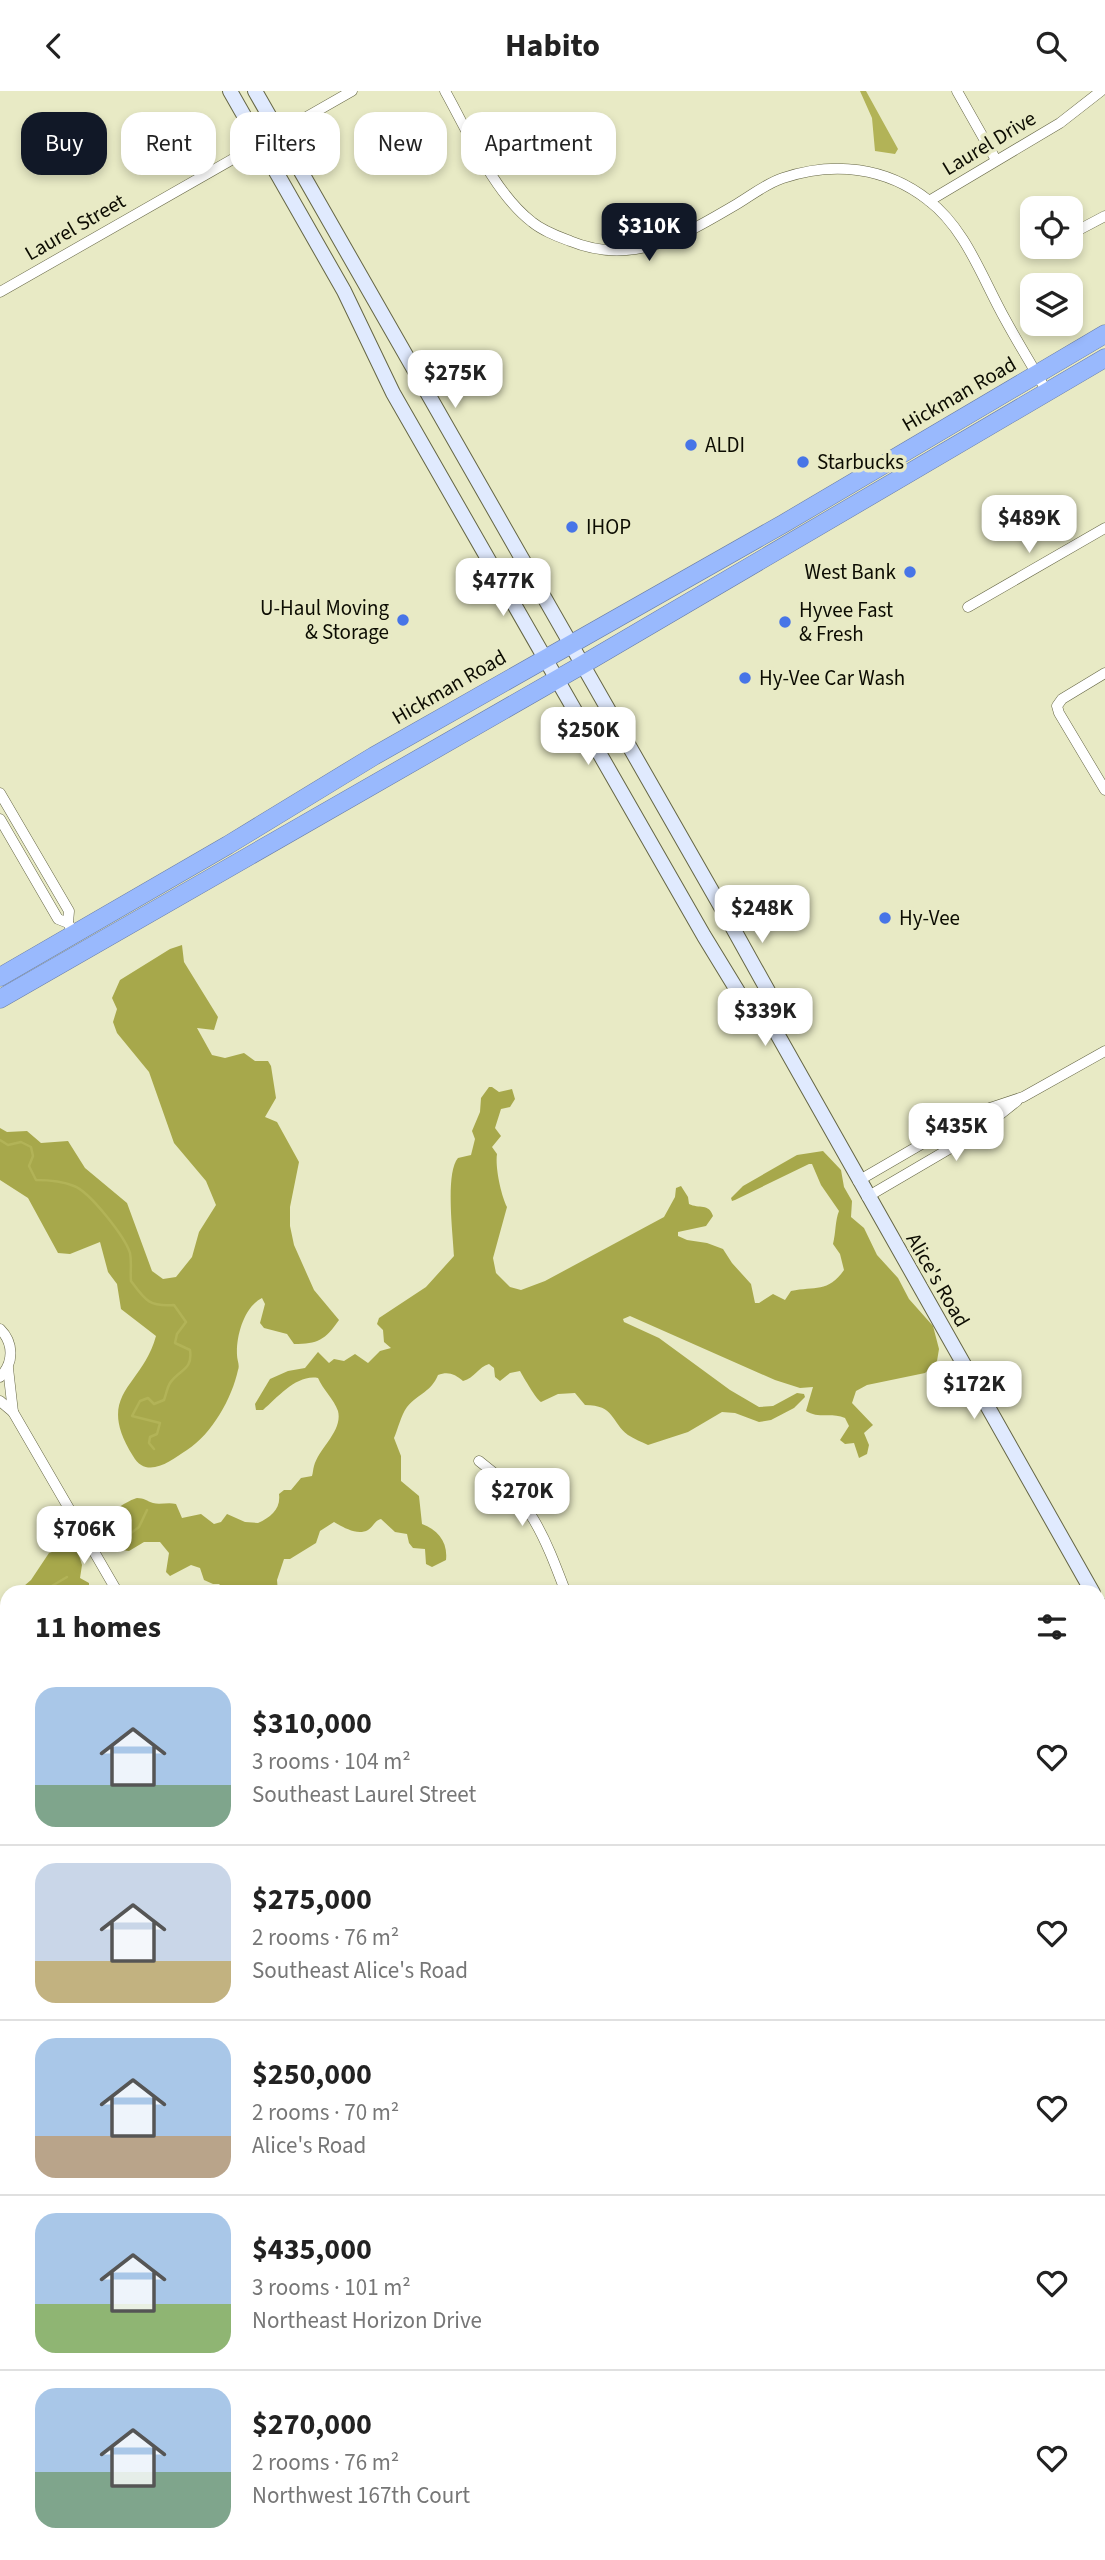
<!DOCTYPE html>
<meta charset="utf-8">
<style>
:root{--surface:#fff;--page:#f2f2f2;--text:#222;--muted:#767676;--line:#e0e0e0;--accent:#111827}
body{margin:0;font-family:"Source Sans 3",sans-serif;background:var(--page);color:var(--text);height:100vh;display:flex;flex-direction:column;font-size:26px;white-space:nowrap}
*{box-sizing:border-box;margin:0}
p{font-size:23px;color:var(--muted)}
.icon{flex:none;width:38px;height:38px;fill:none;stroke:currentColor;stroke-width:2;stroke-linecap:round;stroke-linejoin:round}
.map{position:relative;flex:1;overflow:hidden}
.details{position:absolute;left:0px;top:1494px;width:1106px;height:975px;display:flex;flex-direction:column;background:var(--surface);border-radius:21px 21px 0 0;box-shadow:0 4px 10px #0003}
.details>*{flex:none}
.banner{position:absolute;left:21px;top:21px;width:700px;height:63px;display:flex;gap:14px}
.controls{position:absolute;left:1020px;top:105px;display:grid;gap:14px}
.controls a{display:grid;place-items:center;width:63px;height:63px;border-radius:14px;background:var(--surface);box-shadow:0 4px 10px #0003;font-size:35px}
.price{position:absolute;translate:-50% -60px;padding:0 16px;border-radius:14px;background:#fff;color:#222;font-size:23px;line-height:46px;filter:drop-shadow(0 2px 4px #0008)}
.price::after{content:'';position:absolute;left:50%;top:42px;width:21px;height:16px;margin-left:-10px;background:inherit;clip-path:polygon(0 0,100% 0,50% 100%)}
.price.selected{background:var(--accent);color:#fff}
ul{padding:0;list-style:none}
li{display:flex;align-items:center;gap:21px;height:175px;padding:0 35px}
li+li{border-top:2px solid var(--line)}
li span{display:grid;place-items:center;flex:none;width:196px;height:140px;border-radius:21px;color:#555}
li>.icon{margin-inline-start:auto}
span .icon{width:84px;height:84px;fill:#fffc;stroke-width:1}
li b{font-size:30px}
h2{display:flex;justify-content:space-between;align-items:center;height:84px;padding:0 35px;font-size:30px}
.pill{padding:0 24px;border-radius:21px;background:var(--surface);box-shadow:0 4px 10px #0003;font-size:24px;line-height:63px}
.pill.selected{background:var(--accent);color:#fff}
header{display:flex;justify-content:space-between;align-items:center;height:91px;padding:0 35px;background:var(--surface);font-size:32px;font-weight:700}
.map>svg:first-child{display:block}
.forest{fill:#a7a84b}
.water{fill:#b2b357}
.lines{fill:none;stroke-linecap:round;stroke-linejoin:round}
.stream{stroke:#b2b357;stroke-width:2.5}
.street-casing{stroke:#656645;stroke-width:11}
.secondary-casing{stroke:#656645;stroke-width:16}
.highway-casing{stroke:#687ca5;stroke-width:19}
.street{stroke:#fff;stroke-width:10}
.secondary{stroke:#e0eafe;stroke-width:14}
.highway{stroke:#99b9fd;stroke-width:18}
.poi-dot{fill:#4775e7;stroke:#e8eac5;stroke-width:2.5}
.labels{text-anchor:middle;stroke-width:7;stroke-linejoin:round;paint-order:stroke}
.street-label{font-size:21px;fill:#0c0c02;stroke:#e8eac5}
.poi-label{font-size:21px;fill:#0c0c02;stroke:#e8eac5;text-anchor:start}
</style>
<header><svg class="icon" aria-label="back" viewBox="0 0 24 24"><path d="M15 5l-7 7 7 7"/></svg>Habito<svg class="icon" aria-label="search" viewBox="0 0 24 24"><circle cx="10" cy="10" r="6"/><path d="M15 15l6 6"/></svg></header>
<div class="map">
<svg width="1105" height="2469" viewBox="0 0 1105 2469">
<rect width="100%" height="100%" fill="#e8eac5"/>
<g class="forest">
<path d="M182,854L184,871L218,926L214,939L197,937L212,964L225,967L244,962L255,970H268L271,975L276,1007L265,1026L277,1031L299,1071L290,1116V1135L294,1154L314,1199L339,1229C325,1249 318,1253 294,1253L287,1243L264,1237L260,1232L265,1213L262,1207C244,1216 236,1245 237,1264C237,1269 240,1274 238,1279C232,1307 212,1343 187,1359C170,1370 147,1389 133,1365C94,1302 142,1297 156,1245L121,1218L117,1193L108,1181L100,1151L70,1163L58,1162L28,1107L0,1089V1037L7,1041L27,1040L41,1052L68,1050L85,1077L127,1112L152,1180L163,1188L176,1186L192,1166L199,1141L216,1114L206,1090L174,1052L149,981L117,942L113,931L117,918L112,907L120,889L170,858Z"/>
<path d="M489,996H492L499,1001L512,998L515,1008L510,1016L501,1018L495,1037L501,1045L492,1056L497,1063C495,1076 501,1104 507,1116L493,1167L496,1182L510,1196L521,1199L545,1190L664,1126L675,1106L676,1097L681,1095L688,1106L689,1113C699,1118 709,1112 713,1125L706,1135L678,1141V1145L687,1149L707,1152L723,1158L732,1172L751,1193L755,1212H759L773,1203L785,1209L791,1200C815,1195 828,1202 844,1179L840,1163L833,1153C836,1141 835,1130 839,1120L821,1094L812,1073H809L735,1109L732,1110L731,1107L743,1095L797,1064L823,1060L841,1079L844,1096L852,1110L851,1126L864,1137L877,1164L898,1187L909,1208L933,1235L939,1258L937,1270L925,1282L867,1294L856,1300L852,1312L873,1334L864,1342L869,1354L867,1363L859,1367L854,1352L845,1353L840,1349L849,1335L845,1327C832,1321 818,1328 806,1320L813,1296L800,1297L775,1289L630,1225L623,1228L624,1231L659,1247L730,1299L759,1316L773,1315L797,1302L804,1303L805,1306L794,1317L771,1329L759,1331L735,1322L722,1321L688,1341L648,1354C642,1351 634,1348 628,1344C611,1331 615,1314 585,1314L575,1302L558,1303L541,1311C536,1308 524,1287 520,1280L510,1282L500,1290L495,1286L494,1277L489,1273C478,1276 475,1287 463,1290C455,1283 448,1280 438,1284C431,1301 419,1302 407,1316C401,1324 398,1338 394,1347L401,1365V1390L419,1405L422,1433C438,1439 448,1451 446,1469L432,1476L426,1473L425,1458L413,1457L409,1452L407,1443L395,1441L381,1428C374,1430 374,1435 368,1439C357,1445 343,1436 334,1431L320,1440L316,1452L290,1468H284L277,1489L278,1501H251L245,1497L239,1496L227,1501L219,1493H213L204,1489L200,1477L191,1474L170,1485L166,1481L169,1462L160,1451H144L129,1460C115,1459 98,1445 105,1429C109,1421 129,1409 137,1407C144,1407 147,1410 153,1412C160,1414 168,1411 176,1413L182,1427L201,1423L214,1433L221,1431L227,1423L245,1431L258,1432C271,1426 281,1418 279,1403L284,1399H291L301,1387L312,1385C313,1382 313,1378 314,1375C319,1357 343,1340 338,1320C334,1308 323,1299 318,1287C297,1283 278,1306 263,1319H256L255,1313L270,1288L288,1280L305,1277L318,1261L329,1272L334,1268L344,1270L355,1263L368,1272L380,1260L391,1257L384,1251L383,1239L377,1233L379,1227L426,1196L454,1165C453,1143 445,1082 458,1067L471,1064L475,1048L472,1040L480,1021L481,1007Z"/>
<path d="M66,1456L78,1461L82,1474L80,1487L89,1492V1501H17L31,1489L49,1462Z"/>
<path d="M7,1563V1836L0,1835V1574Z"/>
<path d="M0,1870L7,1872V2044L0,2053Z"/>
<path d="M0,2174L7,2175V2322L0,2331Z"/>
</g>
<path class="water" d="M860,0H866L898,58L895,63L875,60L872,27Z"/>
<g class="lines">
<g class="stream">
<path d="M0,1049L8,1054L21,1051L31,1056L33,1065L29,1075L36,1089C49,1089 62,1090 74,1095C90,1101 125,1146 130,1162C132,1172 130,1181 131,1190C145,1209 149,1216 174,1214L186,1231L177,1243L175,1252L190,1259C193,1280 179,1278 170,1292C167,1297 166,1304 164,1309L154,1313L148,1307L140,1310L132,1325L160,1332L157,1343L150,1346L149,1352L154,1358"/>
<path d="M123,1448L139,1436L147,1419"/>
<path d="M40,1502L67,1486"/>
<path d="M7,1653L5,1656L7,1669"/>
<path d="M0,1751L7,1746"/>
<path d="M0,1942L7,1944"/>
<path d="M0,1981L7,1970"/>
</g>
<defs>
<g id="street">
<path d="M445,0C468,41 494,102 532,131C543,140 557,145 570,150C633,176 684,144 737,113C752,104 767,92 783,87C834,70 886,76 928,109C966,138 982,187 1005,228C1018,252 1033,276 1047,301"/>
<path d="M957,0L996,69"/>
<path d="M929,110L1060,32L1101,0"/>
<path d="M1071,143L1105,125"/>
<path d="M0,201L352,0"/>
<path d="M968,516L1105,437"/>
<path d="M1105,582L1062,608L1057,615L1059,622L1105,699"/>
<path d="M0,702L69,820L68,832L74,843"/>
<path d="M0,728L58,828L68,832"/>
<path d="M858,1090L975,1022L1023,1006L1105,960"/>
<path d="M867,1106L978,1041L1017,1010"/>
<path d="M0,1238C14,1252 14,1272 0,1286"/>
<path d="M8,1277L13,1321"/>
<path d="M0,1310L13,1321L118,1502"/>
<path d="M479,1370C531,1409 544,1444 566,1502"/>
<path d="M1099,1793L1105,1789"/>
<path d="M0,1852L7,1853"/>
<path d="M1099,2079L1105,2089"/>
<path d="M1099,2108L1105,2116"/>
<path d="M1099,2169L1105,2165"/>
<path d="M1099,2337L1105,2334"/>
<path d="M0,2437H7"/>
<path d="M54,2462L56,2469"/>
<path d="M231,2462V2469"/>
<path d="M676,2462L680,2469"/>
<path d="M467,2469L479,2462"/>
<path d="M736,2469L748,2462"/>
</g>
<g id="secondary">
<path d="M230,0L344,200L393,302L704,845L751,922L771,932"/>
<path d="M255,0L729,830L773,909L771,932L1093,1502"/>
<path d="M1099,1513L1105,1523"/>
</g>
<g id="highway">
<path d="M0,886L228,754L374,665L783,433L1105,243"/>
<path d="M0,908L582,574L1105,267"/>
</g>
</defs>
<use href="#street" class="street-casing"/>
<use href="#secondary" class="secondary-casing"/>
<use href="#highway" class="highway-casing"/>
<use href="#street" class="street"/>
<use href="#secondary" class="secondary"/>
<use href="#highway" class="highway"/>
</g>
<g class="poi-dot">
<circle cx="691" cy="354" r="7"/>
<circle cx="803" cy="371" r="7"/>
<circle cx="572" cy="436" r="7"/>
<circle cx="910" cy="481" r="7"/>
<circle cx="403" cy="529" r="7"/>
<circle cx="785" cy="531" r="7"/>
<circle cx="745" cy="587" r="7"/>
<circle cx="885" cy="827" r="7"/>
</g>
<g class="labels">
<g class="street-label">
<text transform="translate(989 52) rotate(-31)" y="7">Laurel Drive</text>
<text transform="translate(75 136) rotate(-30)" y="7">Laurel Street</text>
<text transform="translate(959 303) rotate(-30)" y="7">Hickman Road</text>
<text transform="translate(449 596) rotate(-30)" y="7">Hickman Road</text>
<text transform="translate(938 1189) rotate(60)" y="7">Alice's Road</text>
</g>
<g class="poi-label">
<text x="705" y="361">ALDI</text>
<text x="817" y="378">Starbucks</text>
<text x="586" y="443">IHOP</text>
<text x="896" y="488" text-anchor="end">West Bank</text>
<text x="389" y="524" text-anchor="end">U-Haul Moving<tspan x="389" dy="24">&amp; Storage</tspan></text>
<text x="799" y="526">Hyvee Fast<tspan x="799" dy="24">&amp; Fresh</tspan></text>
<text x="759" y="594">Hy-Vee Car Wash</text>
<text x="899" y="834">Hy-Vee</text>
</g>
</g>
</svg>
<div class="controls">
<a><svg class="icon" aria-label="locate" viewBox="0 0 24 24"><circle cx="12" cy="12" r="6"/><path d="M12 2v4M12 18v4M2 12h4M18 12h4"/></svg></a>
<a><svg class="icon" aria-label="layers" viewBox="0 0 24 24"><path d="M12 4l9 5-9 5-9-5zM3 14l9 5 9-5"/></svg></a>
</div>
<b class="price selected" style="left:649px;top:172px">$310K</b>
<b class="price" style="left:455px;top:319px">$275K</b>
<b class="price" style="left:1029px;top:464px">$489K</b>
<b class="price" style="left:503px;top:527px">$477K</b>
<b class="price" style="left:588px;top:676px">$250K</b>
<b class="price" style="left:762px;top:854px">$248K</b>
<b class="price" style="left:765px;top:957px">$339K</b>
<b class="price" style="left:956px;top:1072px">$435K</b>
<b class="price" style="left:974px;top:1330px">$172K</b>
<b class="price" style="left:522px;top:1437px">$270K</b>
<b class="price" style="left:84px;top:1475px">$706K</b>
<div class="banner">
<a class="pill selected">Buy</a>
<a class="pill">Rent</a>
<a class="pill">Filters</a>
<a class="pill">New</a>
<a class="pill">Apartment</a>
</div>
<section class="details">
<h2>11 homes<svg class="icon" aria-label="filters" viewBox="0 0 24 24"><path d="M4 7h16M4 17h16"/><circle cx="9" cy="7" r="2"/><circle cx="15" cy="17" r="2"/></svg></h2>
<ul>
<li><span style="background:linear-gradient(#a9c7e8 70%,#7fa58c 0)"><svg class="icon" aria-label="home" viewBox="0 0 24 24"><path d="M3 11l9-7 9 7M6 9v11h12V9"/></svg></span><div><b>$310,000</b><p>3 rooms · 104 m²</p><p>Southeast Laurel Street</p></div><svg class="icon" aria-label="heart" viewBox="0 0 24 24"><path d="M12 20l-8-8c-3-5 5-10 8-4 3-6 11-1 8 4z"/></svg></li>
<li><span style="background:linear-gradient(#c9d6e8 70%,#c2b280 0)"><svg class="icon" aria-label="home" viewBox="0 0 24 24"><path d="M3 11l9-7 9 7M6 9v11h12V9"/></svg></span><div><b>$275,000</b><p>2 rooms · 76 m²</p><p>Southeast Alice's Road</p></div><svg class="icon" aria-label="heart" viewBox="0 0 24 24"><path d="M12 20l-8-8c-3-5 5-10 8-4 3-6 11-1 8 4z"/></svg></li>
<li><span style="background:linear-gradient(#a9c7e8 70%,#b9a48a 0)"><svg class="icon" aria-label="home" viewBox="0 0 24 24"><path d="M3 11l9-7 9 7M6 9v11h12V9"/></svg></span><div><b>$250,000</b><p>2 rooms · 70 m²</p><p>Alice's Road</p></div><svg class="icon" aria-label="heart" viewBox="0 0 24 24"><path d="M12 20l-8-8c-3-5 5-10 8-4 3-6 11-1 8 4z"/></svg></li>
<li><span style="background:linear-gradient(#a9c7e8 65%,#8fb573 0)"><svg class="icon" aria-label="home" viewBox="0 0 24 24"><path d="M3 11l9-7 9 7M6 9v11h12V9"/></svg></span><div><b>$435,000</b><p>3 rooms · 101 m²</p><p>Northeast Horizon Drive</p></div><svg class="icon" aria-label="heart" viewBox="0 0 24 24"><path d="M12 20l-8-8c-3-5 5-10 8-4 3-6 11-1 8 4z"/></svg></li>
<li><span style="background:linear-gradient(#a9c7e8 60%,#7fa58c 0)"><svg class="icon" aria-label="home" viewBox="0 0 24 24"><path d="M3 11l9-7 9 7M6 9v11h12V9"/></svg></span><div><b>$270,000</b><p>2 rooms · 76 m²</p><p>Northwest 167th Court</p></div><svg class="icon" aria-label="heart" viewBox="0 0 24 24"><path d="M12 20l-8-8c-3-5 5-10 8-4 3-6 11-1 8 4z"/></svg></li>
</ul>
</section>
</div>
